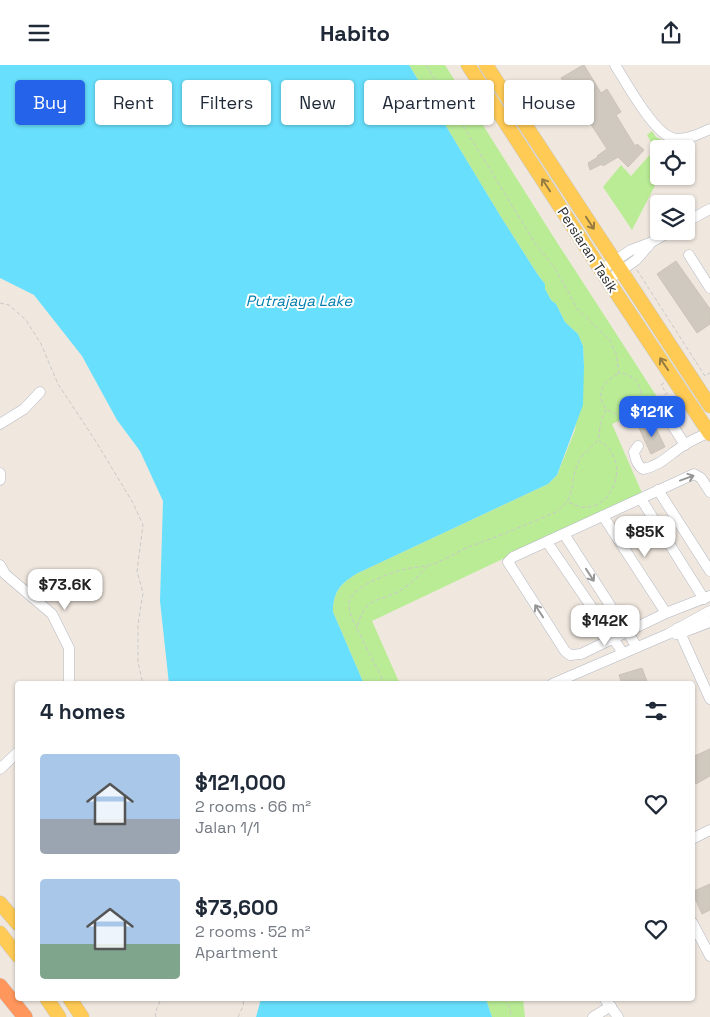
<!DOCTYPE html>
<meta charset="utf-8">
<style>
:root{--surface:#fff;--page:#f2f2f3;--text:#1f2937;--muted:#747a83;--accent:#2563eb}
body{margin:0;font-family:"Space Grotesk",sans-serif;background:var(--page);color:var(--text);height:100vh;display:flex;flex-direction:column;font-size:19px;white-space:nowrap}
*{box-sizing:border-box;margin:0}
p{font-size:16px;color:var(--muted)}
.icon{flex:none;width:28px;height:28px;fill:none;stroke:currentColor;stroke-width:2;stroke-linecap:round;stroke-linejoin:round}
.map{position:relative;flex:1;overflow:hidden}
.sheet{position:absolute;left:15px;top:616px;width:680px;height:320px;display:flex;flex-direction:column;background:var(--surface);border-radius:5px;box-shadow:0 1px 4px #0004}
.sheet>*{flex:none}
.top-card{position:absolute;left:15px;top:15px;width:680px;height:45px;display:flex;gap:10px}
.fabs{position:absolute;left:650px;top:75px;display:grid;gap:10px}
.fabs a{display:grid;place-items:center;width:45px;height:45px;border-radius:5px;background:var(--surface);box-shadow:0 1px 4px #0004;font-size:25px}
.price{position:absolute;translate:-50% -42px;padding:0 11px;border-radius:10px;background:#fff;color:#222;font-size:16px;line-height:32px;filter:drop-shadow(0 1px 2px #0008)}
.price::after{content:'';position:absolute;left:50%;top:30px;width:15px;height:11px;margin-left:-8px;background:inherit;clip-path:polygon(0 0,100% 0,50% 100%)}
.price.selected{background:var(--accent);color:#fff}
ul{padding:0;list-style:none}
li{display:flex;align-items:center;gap:15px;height:125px;padding:0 25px}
li span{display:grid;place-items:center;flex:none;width:140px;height:100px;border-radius:5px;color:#555}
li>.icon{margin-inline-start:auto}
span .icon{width:60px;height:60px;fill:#fffc;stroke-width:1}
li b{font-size:21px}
h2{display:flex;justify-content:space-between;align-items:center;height:60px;padding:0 25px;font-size:21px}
.pill{padding:0 18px;border-radius:5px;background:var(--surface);box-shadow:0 1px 4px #0004;font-size:18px;line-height:45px}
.pill.selected{background:var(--accent);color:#fff}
header{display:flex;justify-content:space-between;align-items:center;height:65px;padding:0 25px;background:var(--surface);font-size:22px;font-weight:600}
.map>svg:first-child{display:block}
.green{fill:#baec96}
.water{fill:#68dffc}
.building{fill:#cfc9c0;stroke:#ccc4b8}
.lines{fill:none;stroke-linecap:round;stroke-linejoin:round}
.minor-casing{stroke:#b3b7c2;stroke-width:11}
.major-casing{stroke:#c9c9c9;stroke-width:15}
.highway-casing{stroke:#c9c9c9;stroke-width:16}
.path{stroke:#c9c9c9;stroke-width:1;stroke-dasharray:4 2.5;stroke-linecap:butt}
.minor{stroke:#fff;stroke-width:10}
.major{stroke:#ffcb55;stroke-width:14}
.highway{stroke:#ff965b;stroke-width:15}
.oneway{stroke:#967c42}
.oneway2{stroke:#969696}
.labels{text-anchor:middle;stroke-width:4;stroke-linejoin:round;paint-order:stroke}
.street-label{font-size:14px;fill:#2e2e2e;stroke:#fff}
.water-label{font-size:15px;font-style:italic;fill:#007faf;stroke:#fff}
</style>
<header><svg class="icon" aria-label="menu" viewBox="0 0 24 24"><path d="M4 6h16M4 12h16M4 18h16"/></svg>Habito<svg class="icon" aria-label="share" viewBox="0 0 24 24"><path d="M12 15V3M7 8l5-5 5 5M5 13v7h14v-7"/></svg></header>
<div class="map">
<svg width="710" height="952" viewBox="0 0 710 952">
<rect width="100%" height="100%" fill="#f0e8df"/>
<g class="green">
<path d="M409,0H445L551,168L661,338L612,359L642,428L372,556L400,619H364L333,547C333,526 341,518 358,508L548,419L557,410L575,365L584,301L583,281L578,269L565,257L556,239L551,235L545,224V219L538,210L501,152Z"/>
<path d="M652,66L656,72L675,82L674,84H659L660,111L632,165L603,122L621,100L631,111L655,84L647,70Z"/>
<path d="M486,934H523L525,952H492Z"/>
</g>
<g class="water">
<path d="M0,0H409L501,152L538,210L545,219V224L551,235L556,239L565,257L578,269L583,281L584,301L583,340L557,410L548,419L358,508C341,518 333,526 333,547L364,619H169L160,536L163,436L140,386L117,355L82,291L34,230L0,213Z"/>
<path d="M261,934H486L492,952H256Z"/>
</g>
<g class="building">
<path d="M583,0H584L601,28L607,24L621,47L616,50L635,81L637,79L644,85L628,102L618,92L603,101L602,99L590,105L588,98L598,92L597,91L607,84L561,13Z"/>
<path d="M676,196L710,244V259L697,268L657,209Z"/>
<path d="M651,358L654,359L665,382L651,389L639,363Z"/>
<path d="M642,603L648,619H622L619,610Z"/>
<path d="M710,684V711L696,719L692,711V692Z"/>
<path d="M710,819V845L702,849L692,827Z"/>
</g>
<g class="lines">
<defs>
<g id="minor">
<path d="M615,0C626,17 654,69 673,73C685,76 699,69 710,64"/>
<path d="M686,157L710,144"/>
<path d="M689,190L710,223"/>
<path d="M601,205L631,185L650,178L671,166"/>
<path d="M608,215L636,195L650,179"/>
<path d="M653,351L671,358L685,380"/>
<path d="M0,359L24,344L40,327"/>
<path d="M638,381L634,387C635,393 638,401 643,404C659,401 668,391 681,382C689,376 700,372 709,367"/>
<path d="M0,408V415"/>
<path d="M658,425L710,506"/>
<path d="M710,427L701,413L694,409L513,492L508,497L565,586L570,590L581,589L666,548L710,531"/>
<path d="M641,434L704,534"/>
<path d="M603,451L666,548"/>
<path d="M564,469L637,582"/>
<path d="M547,477L623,588"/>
<path d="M0,500L5,509L52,549L69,583V619"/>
<path d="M678,563L710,634"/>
<path d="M676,569L681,568L710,557"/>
<path d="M552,619L668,569L710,546"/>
<path d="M0,704L18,687"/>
<path d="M692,774L710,765"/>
<path d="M692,857L710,891"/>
<path d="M605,934L618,952"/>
<path d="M593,952L611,941"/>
</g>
<g id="major">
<path d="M468,0L601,205L710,369"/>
<path d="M486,0L710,341"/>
<path d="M0,838L18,859"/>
<path d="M0,868L18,891"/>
<path d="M47,934L59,952"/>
<path d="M70,934L82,952"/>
</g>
<path id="highway" d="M0,921L25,952"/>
</defs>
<use href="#minor" class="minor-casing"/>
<use href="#major" class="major-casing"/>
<use href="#highway" class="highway-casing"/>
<g class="path">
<path d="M426,0L535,178L556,205L578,245L609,274L616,288L619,308C638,309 645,326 639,342L670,327"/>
<path d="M637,205L696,297"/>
<path d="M0,238L9,240L26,255L41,279L58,319L95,375L133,438L143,460L137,506L143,528L138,559V597L143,619"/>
<path d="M696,297L705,311L710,308"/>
<path d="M618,309C582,326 609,365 639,343"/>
<path d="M664,318L661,320L667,329"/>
<path d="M569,437C606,461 638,397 599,376"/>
<path d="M427,501C420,509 413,517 404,523C381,539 365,528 357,563C352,554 345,540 352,531C361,518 394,506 410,503C419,502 428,501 436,498C448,493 459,486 471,481C500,471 528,459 556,447C577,433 569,418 578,398C582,387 594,383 598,374C600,371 599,367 600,363C600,356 604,350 606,344"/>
<path d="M357,564L385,619"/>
<path d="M505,934L510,944L511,952"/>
<path d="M156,952L155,948L161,934"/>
<path d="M238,952L243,941L244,934"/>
</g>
<use href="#minor" class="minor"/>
<use href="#major" class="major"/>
<use href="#highway" class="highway"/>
</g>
<defs><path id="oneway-shaft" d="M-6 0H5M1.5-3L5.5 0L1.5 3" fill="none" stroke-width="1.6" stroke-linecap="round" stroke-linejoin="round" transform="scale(1.25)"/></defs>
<g class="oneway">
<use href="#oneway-shaft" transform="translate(546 120) rotate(-123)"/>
<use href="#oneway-shaft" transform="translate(590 158) rotate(57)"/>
<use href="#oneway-shaft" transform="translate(664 299) rotate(-124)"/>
</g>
<g class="oneway2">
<use href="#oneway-shaft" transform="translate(687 413) rotate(-20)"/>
<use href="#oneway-shaft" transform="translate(590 510) rotate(57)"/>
<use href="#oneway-shaft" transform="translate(539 546) rotate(-123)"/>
</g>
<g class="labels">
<g class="street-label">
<text transform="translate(588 185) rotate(57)" y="5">Persiaran Tasik</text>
</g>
<g class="water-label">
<text x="299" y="241">Putrajaya Lake</text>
</g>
</g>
</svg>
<div class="fabs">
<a><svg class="icon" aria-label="locate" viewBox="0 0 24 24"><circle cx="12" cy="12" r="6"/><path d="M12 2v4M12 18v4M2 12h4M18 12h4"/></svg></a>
<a><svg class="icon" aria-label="layers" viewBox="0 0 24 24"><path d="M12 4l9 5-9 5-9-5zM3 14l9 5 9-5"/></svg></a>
</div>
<b class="price selected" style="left:652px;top:373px">$121K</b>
<b class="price" style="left:645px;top:493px">$85K</b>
<b class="price" style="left:65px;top:546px">$73.6K</b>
<b class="price" style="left:605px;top:582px">$142K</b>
<div class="top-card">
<a class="pill selected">Buy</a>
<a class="pill">Rent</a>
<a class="pill">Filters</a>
<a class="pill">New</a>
<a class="pill">Apartment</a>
<a class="pill">House</a>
</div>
<section class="sheet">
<h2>4 homes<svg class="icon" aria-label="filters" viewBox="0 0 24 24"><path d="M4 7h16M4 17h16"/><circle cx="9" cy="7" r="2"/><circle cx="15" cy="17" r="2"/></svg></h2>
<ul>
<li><span style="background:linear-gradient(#a9c7e8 65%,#9aa5b1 0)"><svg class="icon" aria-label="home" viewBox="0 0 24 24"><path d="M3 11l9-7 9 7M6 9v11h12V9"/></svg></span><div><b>$121,000</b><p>2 rooms · 66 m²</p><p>Jalan 1/1</p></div><svg class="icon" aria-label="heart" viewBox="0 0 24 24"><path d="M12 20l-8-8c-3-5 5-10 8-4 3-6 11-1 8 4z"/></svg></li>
<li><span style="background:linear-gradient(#a9c7e8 65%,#7fa58c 0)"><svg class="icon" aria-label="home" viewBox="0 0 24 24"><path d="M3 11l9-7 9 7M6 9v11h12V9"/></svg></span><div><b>$73,600</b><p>2 rooms · 52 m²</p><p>Apartment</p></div><svg class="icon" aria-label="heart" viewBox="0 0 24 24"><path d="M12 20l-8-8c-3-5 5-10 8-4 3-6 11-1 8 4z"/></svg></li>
</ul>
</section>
</div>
